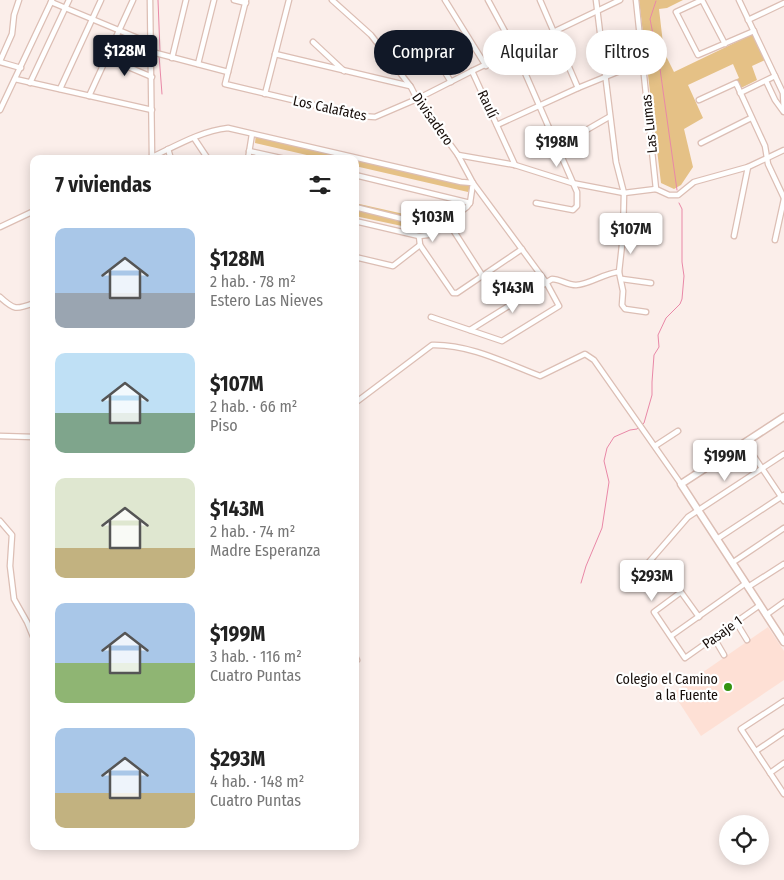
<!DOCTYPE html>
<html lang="es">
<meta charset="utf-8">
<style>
:root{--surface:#fff;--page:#f6f6f6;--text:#222;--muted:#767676;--accent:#111827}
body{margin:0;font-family:"Fira Sans Condensed",sans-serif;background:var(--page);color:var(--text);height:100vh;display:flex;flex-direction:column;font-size:19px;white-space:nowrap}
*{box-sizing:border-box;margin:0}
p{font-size:16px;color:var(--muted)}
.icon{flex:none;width:28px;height:28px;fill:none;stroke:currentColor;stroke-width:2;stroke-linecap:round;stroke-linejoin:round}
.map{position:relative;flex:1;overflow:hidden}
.drawer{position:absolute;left:30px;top:155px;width:329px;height:695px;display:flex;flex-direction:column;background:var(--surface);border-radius:10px;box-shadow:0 2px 12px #0003}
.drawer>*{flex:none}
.guide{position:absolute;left:374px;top:30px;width:335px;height:45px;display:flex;gap:10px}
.buttons{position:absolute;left:719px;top:815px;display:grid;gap:10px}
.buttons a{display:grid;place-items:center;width:50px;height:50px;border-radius:50%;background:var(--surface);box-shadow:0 2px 12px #0003;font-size:25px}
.price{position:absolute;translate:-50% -42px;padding:0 11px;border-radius:5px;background:#fff;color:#222;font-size:16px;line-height:32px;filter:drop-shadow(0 1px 2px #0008)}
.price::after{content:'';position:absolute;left:50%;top:30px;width:15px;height:11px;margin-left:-8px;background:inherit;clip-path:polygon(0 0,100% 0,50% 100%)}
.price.current{background:var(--accent);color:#fff}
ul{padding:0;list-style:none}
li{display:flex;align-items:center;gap:15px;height:125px;padding:0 25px}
li span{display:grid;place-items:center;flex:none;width:140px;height:100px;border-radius:10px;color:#555}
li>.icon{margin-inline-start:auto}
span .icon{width:60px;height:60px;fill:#fffc;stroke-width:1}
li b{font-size:21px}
h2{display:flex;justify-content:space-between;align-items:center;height:60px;padding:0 25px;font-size:21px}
.chip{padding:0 18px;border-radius:22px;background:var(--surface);box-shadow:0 2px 12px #0003;font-size:18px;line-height:45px}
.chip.current{background:var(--accent);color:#fff}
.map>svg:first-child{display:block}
.built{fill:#fee0d5}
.green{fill:#e5c186}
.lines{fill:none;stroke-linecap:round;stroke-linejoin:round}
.stream{stroke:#e988a7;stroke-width:1}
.street-casing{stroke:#dcbeb4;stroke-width:7}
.secondary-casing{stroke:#dcbeb4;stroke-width:9}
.street{stroke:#fff;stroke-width:4.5}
.secondary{stroke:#fff;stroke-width:6}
.poi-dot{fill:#33930f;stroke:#fff;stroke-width:2}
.labels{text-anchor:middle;stroke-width:4.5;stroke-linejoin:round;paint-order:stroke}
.street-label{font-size:14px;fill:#160d09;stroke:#fff}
.poi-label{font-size:14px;fill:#160d09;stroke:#fff;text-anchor:end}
</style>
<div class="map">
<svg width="784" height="880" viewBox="0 0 784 880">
<rect width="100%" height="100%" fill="#fbeeea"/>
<path class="built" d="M768,627L784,651V680L701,736L673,693Z"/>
<g class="green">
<path d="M639,0H683L667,8L659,9L664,52L674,72L753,34L765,60L752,66L757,80L739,89L735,80L739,78L733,64L688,85L703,118L684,129L693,167L681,185L674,189L661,183Z"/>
<path d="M256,133L471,184L468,192L355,166V159H324L255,143Z"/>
<path d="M355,203L435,221L425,227L416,229L355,216Z"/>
</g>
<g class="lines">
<g class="stream">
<path d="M158,0L160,51"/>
<path d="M656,1L650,19L660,69L677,190"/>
<path d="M159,55L162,94"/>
<path d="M581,583L586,566L602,528L609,482L604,461L607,448L614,437L630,430L637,429L644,423L652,395V382L654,355L659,347L658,335L666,318L680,304L682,299L684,276L682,262V209L679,203"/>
</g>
<defs>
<g id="street">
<path d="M150,0L152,157"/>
<path d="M234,0L246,3"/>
<path d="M246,0L225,84L360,116L375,117L417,99L472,71L620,0"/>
<path d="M332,0L371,35L411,87L417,99L458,155L473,183L546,282L559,306L502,341L431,317"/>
<path d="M445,0L486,66"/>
<path d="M488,0L515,50L577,192V206L573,210L536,203"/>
<path d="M540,0L578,88"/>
<path d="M596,0L616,162L624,193L623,236L619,272L623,291L622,305L625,309L646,312"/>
<path d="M636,0L656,189"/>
<path d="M739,0L783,93L784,112"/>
<path d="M51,2L152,44"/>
<path d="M748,20L784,3"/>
<path d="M313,42L344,71"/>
<path d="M725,44L702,0L676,12L698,55L754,31"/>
<path d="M152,52L228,72"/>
<path d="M275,54L410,86"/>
<path d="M107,58L152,77"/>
<path d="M172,58L186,0"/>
<path d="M0,61L12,34L14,15L19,0"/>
<path d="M438,61L451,82"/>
<path d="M0,62L21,68"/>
<path d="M198,64L214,0"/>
<path d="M472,71L515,165"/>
<path d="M15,79L152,110"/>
<path d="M766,81L775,100L783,111"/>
<path d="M30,83L69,0"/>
<path d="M60,89L101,0"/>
<path d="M740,93L775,76"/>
<path d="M265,94L289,0"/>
<path d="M89,96L133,0"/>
<path d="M699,100L736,83L765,146L768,164L784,198"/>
<path d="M0,110L52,0"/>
<path d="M497,125L578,88L642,62"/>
<path d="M194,138L208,159"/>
<path d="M701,143L751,118"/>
<path d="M557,147L609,117"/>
<path d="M168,149L171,159"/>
<path d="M249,151L285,159"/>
<path d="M458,155L515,165L572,183L624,193L656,189"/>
<path d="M148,159C174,147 200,131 228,128L461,182L473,183L470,203L467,207L439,228L428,235L419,236L355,221"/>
<path d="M248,159L252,134"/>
<path d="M355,175L470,203"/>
<path d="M656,189L669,195H678L694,182L748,167L784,150"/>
<path d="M355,207L439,228"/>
<path d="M448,222L482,275"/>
<path d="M0,227L34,211"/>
<path d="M419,236L420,245L453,293H457L522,249"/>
<path d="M734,236L748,167"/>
<path d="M775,240L784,199"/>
<path d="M355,257L393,266L420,245"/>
<path d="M622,279L651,283"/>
<path d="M0,297C14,310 16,310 34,303"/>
<path d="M470,330L552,279C560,279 567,285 576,285C591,284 604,273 619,272"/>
<path d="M355,403L432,345C469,344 506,363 540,376L585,354L594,360L681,484"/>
<path d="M0,436L34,437"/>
<path d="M745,443L784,501"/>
<path d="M655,446L678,431"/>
<path d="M0,521L12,535L10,566L14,599L27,622L34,639"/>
<path d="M717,539L784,495"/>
<path d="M732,563L784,528"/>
<path d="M642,570L688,517L784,454"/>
<path d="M748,587L784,564"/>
<path d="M766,615L784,602"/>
<path d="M699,617L681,592L654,612L685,658L760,605"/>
<path d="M736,622L747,640"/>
<path d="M671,636L746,583"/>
<path d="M714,638L724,655"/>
<path d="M355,656L357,660"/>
<path d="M784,701L741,729L784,794"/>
<path d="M756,751L784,732"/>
<path d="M770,773L784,763"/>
</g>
<path id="secondary" d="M784,417L681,484L784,642"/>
</defs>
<use href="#street" class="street-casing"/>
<use href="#secondary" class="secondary-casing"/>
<use href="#street" class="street"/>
<use href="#secondary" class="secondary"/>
</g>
<circle class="poi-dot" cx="728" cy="687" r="5"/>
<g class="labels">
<g class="street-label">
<text transform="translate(488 104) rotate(65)" y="5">Raulí</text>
<text transform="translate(330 108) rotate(12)" y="5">Los Calafates</text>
<text transform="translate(433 119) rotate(55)" y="5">Divisadero</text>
<text transform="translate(649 124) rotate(-96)" y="5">Las Lumas</text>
<text transform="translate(722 632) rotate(-36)" y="5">Pasaje 1</text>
</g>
<g class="poi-label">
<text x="718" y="684">Colegio el Camino<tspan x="718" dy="16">a la Fuente</tspan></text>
</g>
</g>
</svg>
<div class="buttons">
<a><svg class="icon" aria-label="locate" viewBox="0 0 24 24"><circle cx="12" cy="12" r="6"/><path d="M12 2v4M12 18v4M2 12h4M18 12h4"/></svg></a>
</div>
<b class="price current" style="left:125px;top:77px">$128M</b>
<b class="price" style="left:557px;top:168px">$198M</b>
<b class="price" style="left:433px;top:243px">$103M</b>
<b class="price" style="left:631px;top:255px">$107M</b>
<b class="price" style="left:513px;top:314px">$143M</b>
<b class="price" style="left:725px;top:482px">$199M</b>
<b class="price" style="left:652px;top:602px">$293M</b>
<div class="guide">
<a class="chip current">Comprar</a>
<a class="chip">Alquilar</a>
<a class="chip">Filtros</a>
</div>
<section class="drawer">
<h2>7 viviendas<svg class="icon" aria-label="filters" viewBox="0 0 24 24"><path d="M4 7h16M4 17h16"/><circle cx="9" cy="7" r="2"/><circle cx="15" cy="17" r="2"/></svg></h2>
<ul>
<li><span style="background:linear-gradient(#a9c7e8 65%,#9aa5b1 0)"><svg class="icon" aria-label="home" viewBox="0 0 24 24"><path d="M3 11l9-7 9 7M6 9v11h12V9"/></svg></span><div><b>$128M</b><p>2 hab. · 78 m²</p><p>Estero Las Nieves</p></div></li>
<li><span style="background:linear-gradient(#bfe0f5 60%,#7fa58c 0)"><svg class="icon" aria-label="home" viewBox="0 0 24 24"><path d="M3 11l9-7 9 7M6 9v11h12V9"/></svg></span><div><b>$107M</b><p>2 hab. · 66 m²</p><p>Piso</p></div></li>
<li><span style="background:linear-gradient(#dfe7d0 70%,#c2b280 0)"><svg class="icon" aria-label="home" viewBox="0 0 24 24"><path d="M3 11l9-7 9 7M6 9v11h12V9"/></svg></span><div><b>$143M</b><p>2 hab. · 74 m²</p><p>Madre Esperanza</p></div></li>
<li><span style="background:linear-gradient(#a9c7e8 60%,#8fb573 0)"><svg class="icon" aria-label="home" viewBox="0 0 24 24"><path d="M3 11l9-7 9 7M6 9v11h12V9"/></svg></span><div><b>$199M</b><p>3 hab. · 116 m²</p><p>Cuatro Puntas</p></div></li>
<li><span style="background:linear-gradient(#a9c7e8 65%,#c2b280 0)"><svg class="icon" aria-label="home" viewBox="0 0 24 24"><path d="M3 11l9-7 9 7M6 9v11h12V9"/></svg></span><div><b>$293M</b><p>4 hab. · 148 m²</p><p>Cuatro Puntas</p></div></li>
</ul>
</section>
</div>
